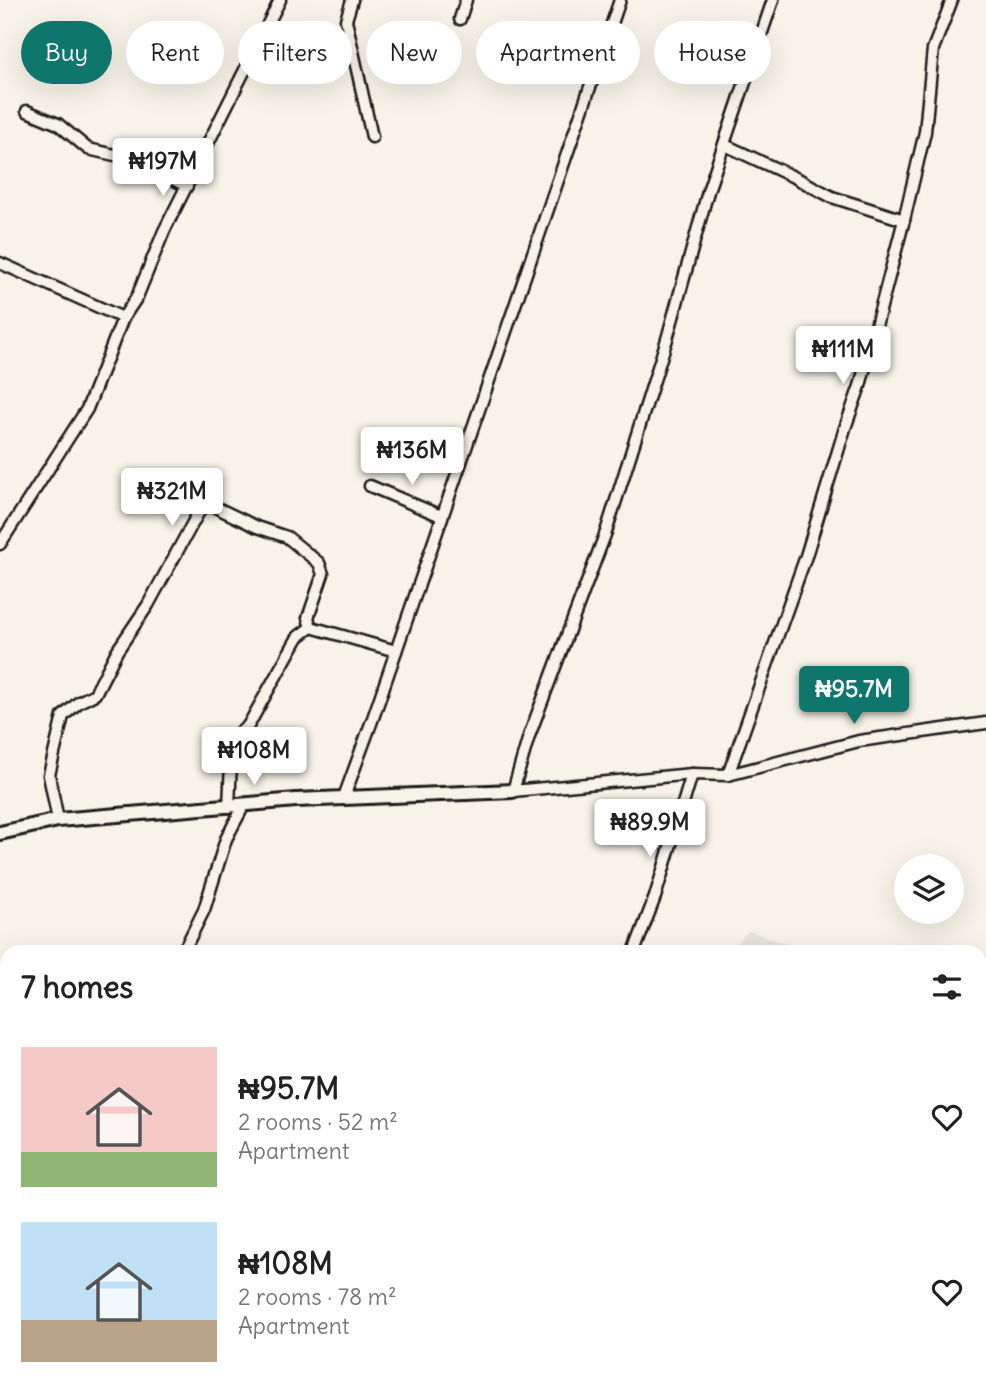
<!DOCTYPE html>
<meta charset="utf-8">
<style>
:root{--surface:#fff;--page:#f6f6f6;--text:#222;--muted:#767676;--accent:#0f766e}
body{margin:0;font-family:Delius,sans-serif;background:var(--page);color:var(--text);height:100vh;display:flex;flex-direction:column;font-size:26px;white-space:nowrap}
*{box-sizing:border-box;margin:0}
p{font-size:23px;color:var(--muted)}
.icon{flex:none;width:38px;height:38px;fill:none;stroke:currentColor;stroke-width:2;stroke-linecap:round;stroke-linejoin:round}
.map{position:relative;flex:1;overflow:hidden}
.drawer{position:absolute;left:0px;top:945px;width:987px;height:448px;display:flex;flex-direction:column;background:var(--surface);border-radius:21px 21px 0 0;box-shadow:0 7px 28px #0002}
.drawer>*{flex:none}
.hud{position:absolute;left:21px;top:21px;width:945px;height:63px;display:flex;gap:14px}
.tools{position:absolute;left:894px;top:854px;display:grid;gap:14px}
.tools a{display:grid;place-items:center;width:70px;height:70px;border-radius:50%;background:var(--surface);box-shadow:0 7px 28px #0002;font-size:35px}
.price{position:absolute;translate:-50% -60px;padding:0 16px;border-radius:7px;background:#fff;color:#222;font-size:23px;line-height:46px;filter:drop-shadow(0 2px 4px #0008)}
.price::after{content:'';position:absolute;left:50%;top:42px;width:21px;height:16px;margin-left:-10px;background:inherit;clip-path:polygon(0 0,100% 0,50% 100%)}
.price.selected{background:var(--accent);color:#fff}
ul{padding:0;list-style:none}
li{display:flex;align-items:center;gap:21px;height:175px;padding:0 21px}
li span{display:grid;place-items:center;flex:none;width:196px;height:140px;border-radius:0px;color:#555}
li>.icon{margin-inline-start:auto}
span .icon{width:84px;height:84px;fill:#fffc;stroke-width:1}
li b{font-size:30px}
h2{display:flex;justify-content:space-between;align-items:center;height:84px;padding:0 21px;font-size:30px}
.chip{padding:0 24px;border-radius:32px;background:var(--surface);box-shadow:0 7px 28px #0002;font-size:24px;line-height:63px}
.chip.selected{background:var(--accent);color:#fff}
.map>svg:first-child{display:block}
.built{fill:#e6e3d9}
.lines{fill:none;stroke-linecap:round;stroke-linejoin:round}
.service-casing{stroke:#1c1c1c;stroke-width:10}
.minor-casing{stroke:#1c1c1c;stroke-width:15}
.tertiary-casing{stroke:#1c1c1c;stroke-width:18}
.service{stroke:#f7f3e8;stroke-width:4.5}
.minor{stroke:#f7f3e8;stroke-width:10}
.tertiary{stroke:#f7f3e8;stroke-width:12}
</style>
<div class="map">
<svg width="986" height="1393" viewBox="0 0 986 1393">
<rect width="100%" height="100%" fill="#f7f3e8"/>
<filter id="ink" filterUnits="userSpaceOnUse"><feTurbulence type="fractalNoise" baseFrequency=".0143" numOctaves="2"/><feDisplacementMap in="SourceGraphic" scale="14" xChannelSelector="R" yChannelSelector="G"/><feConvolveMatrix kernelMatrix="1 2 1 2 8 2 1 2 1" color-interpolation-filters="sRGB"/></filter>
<g filter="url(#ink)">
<g class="built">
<path d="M749,931L809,952H727Z"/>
<path d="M980,1046L986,1052V1393H565L567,1386H980Z"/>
</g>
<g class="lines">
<defs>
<g id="service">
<path d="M758,1386L770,1393"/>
<path d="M662,1393L665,1386"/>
</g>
<g id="minor">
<path d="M352,0L346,20L372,137"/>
<path d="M773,0L709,188L667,339L606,532L529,736L513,791L692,774L728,775L859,741L986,723"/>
<path d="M460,19L466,0"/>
<path d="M27,111L58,124L88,149L128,158L187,186"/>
<path d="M725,145L798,179L832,197L904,220"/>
<path d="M0,263L123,318L137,297L164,231L280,0"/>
<path d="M370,486L441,516"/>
<path d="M0,544L87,409L123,318"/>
<path d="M728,775L806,556L845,428L860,386L904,220L925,132L933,49L952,0"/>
<path d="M344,797L373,718L620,0"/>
<path d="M229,807L232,739L248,726L298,637L311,627"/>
<path d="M58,820L49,775L63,716L79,702L95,694L117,651L148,605L202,506H213L257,527L287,537L319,563L323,574L308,618L311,627L396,651"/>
<path d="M183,952L204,910L226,839L244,805"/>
<path d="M634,952L655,897L692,774"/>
<path d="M0,1051L7,1050"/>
<path d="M0,1142L7,1136"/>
<path d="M0,1280L7,1286"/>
<path d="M124,1386L132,1393"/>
<path d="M339,1386L347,1393"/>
<path d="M539,1393L540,1386"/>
</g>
<path id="tertiary" d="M0,833L58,820L296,800L513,791"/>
</defs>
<use href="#service" class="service-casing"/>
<use href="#minor" class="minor-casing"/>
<use href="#tertiary" class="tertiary-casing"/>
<use href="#service" class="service"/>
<use href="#minor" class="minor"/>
<use href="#tertiary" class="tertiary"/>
</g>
</g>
</svg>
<div class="tools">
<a><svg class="icon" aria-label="layers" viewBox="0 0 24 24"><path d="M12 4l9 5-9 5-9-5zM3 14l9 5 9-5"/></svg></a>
</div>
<b class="price" style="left:163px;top:198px">₦197M</b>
<b class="price" style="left:843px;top:386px">₦111M</b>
<b class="price" style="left:412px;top:487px">₦136M</b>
<b class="price" style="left:172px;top:528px">₦321M</b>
<b class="price selected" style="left:854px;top:726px">₦95.7M</b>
<b class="price" style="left:254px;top:787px">₦108M</b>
<b class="price" style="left:650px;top:859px">₦89.9M</b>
<div class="hud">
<a class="chip selected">Buy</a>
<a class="chip">Rent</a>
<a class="chip">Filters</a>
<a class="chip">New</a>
<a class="chip">Apartment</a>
<a class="chip">House</a>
</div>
<section class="drawer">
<h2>7 homes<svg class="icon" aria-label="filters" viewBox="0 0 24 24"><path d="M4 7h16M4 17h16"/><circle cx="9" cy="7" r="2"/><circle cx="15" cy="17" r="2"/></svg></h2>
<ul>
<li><span style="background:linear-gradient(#f6c9c9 75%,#8fb573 0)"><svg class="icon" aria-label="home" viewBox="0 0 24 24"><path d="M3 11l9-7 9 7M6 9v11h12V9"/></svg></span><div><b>₦95.7M</b><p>2 rooms · 52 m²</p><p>Apartment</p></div><svg class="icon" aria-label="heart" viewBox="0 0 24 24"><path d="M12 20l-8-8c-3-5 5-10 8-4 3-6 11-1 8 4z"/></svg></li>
<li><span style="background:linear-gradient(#bfe0f5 70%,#b9a48a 0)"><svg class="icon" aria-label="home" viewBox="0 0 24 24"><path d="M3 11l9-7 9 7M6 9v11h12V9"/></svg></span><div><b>₦108M</b><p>2 rooms · 78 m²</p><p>Apartment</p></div><svg class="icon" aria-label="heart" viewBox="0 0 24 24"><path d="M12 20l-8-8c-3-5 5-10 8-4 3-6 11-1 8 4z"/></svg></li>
</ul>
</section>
</div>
